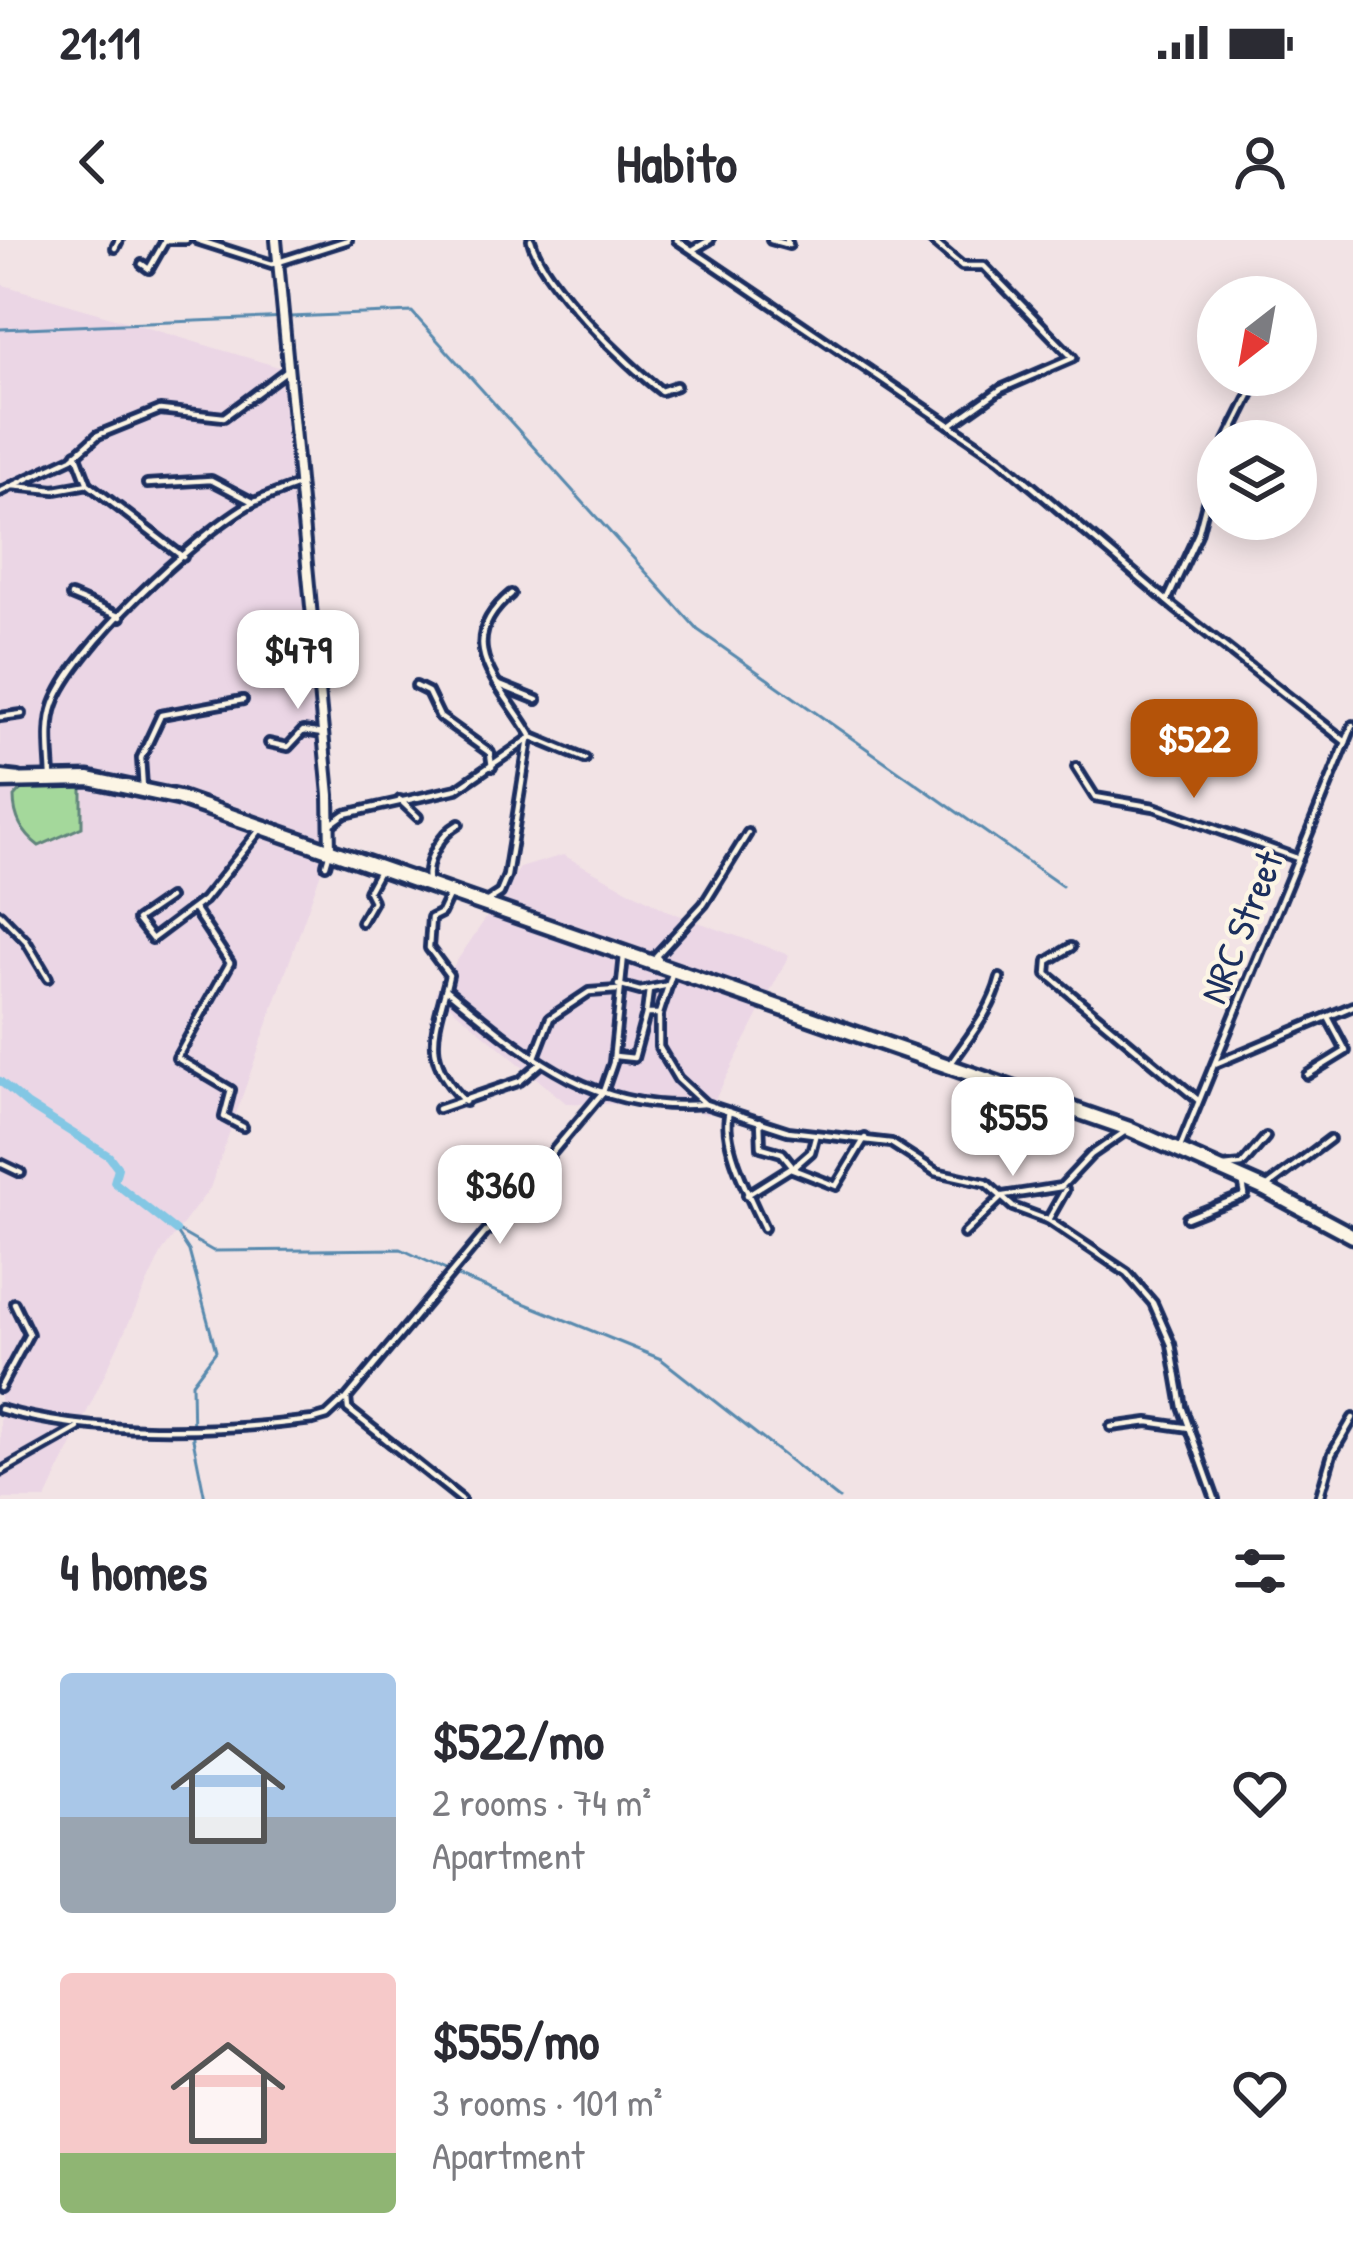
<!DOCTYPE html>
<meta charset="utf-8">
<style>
:root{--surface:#fff;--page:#f7f7f7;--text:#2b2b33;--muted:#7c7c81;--accent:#b45309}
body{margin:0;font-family:"Patrick Hand",sans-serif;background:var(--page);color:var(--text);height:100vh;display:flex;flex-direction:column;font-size:45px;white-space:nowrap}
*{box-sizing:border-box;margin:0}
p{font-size:39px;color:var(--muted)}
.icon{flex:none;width:66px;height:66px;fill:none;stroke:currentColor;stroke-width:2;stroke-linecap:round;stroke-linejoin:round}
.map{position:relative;height:1259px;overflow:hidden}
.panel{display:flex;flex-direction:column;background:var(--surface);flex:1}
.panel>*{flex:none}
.needle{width:78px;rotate:211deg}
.fabs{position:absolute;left:1197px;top:36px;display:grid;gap:24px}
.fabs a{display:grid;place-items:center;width:120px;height:120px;border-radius:50%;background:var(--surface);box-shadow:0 6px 30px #0003;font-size:60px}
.price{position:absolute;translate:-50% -102px;padding:0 27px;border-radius:24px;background:#fff;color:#222;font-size:39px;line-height:78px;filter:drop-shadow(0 3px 6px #0008)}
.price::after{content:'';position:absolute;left:50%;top:72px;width:36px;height:27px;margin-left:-18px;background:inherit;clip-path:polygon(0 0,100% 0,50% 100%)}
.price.on{background:var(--accent);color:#fff}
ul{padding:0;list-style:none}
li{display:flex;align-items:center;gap:36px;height:300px;padding:0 60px}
li span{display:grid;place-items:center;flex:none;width:336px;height:240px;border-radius:12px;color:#555}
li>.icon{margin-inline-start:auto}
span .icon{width:144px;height:144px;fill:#fffc;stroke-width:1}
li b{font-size:51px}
h2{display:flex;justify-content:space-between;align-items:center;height:144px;padding:0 60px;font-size:51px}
.status{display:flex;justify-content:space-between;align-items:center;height:84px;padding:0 60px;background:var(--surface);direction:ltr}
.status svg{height:33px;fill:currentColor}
header{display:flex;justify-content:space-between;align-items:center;height:156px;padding:0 60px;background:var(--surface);font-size:54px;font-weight:800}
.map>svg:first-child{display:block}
.built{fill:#ebd6e5}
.green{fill:#a4d89b;stroke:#60847c;stroke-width:3}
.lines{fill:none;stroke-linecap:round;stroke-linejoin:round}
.stream{stroke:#598aae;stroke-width:3}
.river{stroke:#83c7e4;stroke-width:8}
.street-casing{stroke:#1b2f5e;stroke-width:14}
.secondary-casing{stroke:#1b2f5e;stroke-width:16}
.highway-casing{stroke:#1b2f5e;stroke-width:21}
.street{stroke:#fcf5e5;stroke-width:4.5}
.secondary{stroke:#fcf5e5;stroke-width:8}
.highway{stroke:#fcf5e5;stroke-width:12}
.labels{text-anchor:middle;stroke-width:9;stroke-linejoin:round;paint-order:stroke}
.street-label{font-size:39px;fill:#1b2f5e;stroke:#fcf5e5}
</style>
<div class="status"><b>21:11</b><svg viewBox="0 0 49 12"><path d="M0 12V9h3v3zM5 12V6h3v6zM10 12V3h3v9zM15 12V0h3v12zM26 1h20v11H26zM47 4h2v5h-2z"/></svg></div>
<header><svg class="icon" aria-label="back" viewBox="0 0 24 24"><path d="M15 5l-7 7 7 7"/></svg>Habito<svg class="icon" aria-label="person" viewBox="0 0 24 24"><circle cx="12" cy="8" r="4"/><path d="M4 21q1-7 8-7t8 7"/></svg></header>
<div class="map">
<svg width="1353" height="1259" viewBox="0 0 1353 1259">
<rect width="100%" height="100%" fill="#f2e3e5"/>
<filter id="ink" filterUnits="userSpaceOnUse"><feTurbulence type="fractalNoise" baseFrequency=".00833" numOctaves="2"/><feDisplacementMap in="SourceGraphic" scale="24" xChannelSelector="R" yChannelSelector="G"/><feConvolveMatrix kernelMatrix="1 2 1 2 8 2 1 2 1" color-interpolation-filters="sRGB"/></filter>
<g filter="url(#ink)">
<g class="built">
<path d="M0,44L289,130L331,603L210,948L162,1012L46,1259H0Z"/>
<path d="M563,615L668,671L789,715L707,875L685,866L566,863L435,753L520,628Z"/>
</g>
<path class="green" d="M82,543V587L39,606C23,594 14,578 14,557L24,546Z"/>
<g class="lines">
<g class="stream">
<path d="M0,89L412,72L698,390L1062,646"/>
<path d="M176,991L189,1011L216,1111L192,1143L193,1199L205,1259"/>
<path d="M180,992L213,1011L401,1009L448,1031"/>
<path d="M455,1035L661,1119L839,1259"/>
</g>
<path class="river" d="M0,841L28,865L109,916L118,928L114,942L176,991"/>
<defs>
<g id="street">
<path d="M164,0H186"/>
<path d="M197,0L272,24L348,0"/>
<path d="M531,0C541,41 627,125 661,151L676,146"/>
<path d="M677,0L1000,219L1175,368L1346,502"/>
<path d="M771,0L789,5L787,0"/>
<path d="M931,0L962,26H984L1073,118L1001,149L950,185"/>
<path d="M115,8L119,0"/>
<path d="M694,9L710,0"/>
<path d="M142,24L149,29L165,1"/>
<path d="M1229,49L1236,57"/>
<path d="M1227,201L1260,135"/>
<path d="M76,213L87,242"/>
<path d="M147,244L211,240L253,262"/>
<path d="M12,246L72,218L98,195L160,170L224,177L286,131"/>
<path d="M0,252L12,246L55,250L88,244L183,317"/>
<path d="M511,354C449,405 503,446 532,497"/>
<path d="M71,356L121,377"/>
<path d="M1167,361L1198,294L1218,217"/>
<path d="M497,444L537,460"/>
<path d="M416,446L428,452L440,477L490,513L492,527"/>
<path d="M0,477L22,474"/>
<path d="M269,503L288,507L303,491L323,494"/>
<path d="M1076,527L1095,557L1154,567L1297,618"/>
<path d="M0,534L18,536"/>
<path d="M51,537C50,514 46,486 54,464C74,408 195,297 247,266C262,257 281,252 298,245"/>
<path d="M143,548L141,518L161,475L243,460"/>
<path d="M400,560L418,577"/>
<path d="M331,584L345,574L457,549L532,497L585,519"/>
<path d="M326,625L330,611"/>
<path d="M428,642C425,620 441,594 459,584"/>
<path d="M450,654L441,673L431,678L429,708L449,735C437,789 418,815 465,862"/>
<path d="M169,658L137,680L152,699L204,660L259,591"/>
<path d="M486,662L500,653L507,636L529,499"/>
<path d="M194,669L230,723L177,818L231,850L224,877L243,887"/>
<path d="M0,674L26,701L48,738"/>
<path d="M361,682L373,661L368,651L380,629"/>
<path d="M1071,707L1048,721L1047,734L1198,860"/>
<path d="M660,721L656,716L704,664L748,593"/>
<path d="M673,731L659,774V807L678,839L705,864L788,891L891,903L936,932L986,943L1013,967L1048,980L1127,1033L1153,1063L1171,1104L1182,1167L1215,1259"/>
<path d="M618,745L640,751L669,745"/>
<path d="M446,749C527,815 592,874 705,864"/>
<path d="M646,774L649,750"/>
<path d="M615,816L634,818L646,774H659"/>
<path d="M535,817L550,778L589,752L618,750"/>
<path d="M952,822C970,796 992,770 1000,738"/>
<path d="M1215,824L1353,766"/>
<path d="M1307,835L1346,811L1328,777"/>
<path d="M438,869L520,841L541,823"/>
<path d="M729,872C720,902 751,959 764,988"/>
<path d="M760,881L761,907L782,913L795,929"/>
<path d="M1179,910L1353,485"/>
<path d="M0,923L21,933"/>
<path d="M795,926L811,912L815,897"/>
<path d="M1224,927L1242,925L1266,897"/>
<path d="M1269,945L1330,899"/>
<path d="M747,955L790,928L836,946L865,898"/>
<path d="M1187,978L1245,955L1243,944"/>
<path d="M1048,980L1065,950"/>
<path d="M964,994L1003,956L1061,947L1091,915L1123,893"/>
<path d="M0,1148L29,1094L14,1063"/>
<path d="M0,1169C90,1196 218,1192 313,1180L327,1176L344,1160"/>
<path d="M1111,1187L1148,1182L1190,1188"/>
<path d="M0,1232L78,1188"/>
<path d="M461,1259L348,1169L347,1158L603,852L613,823L624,715"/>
<path d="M1319,1259L1332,1214L1353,1178"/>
</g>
<path id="secondary" d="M276,0L329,555L330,611"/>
<path id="highway" d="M0,541L89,539L179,558L1129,889L1265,949L1353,996"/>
</defs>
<use href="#street" class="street-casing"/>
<use href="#secondary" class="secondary-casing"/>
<use href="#highway" class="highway-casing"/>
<use href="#street" class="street"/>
<use href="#secondary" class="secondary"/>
<use href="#highway" class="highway"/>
</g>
</g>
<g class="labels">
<g class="street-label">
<text transform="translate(1241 687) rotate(-68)" y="14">NRC Street</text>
</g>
</g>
</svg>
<div class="fabs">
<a><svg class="needle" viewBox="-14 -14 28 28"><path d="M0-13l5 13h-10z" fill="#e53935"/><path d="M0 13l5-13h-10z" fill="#7c7c81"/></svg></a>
<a><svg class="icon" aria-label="layers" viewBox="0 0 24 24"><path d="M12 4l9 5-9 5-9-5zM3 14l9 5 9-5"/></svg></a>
</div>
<b class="price" style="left:298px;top:472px">$479</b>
<b class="price on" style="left:1194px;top:561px">$522</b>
<b class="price" style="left:1013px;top:939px">$555</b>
<b class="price" style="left:500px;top:1007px">$360</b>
</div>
<section class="panel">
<h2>4 homes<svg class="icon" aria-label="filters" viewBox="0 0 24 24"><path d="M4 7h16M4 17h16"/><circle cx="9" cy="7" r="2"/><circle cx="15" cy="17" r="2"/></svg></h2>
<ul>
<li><span style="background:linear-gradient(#a9c7e8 60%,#9aa5b1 0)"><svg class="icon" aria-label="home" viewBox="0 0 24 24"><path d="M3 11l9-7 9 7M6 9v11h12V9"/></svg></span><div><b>$522/mo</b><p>2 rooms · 74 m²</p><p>Apartment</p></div><svg class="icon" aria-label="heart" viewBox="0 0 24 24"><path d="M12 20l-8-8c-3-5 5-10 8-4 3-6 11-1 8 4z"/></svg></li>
<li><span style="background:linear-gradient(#f6c9c9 75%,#8fb573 0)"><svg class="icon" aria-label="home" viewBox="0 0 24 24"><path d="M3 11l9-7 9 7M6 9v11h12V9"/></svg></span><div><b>$555/mo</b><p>3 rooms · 101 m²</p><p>Apartment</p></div><svg class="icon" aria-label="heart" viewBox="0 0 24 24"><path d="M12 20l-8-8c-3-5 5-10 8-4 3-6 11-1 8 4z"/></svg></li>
</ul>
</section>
